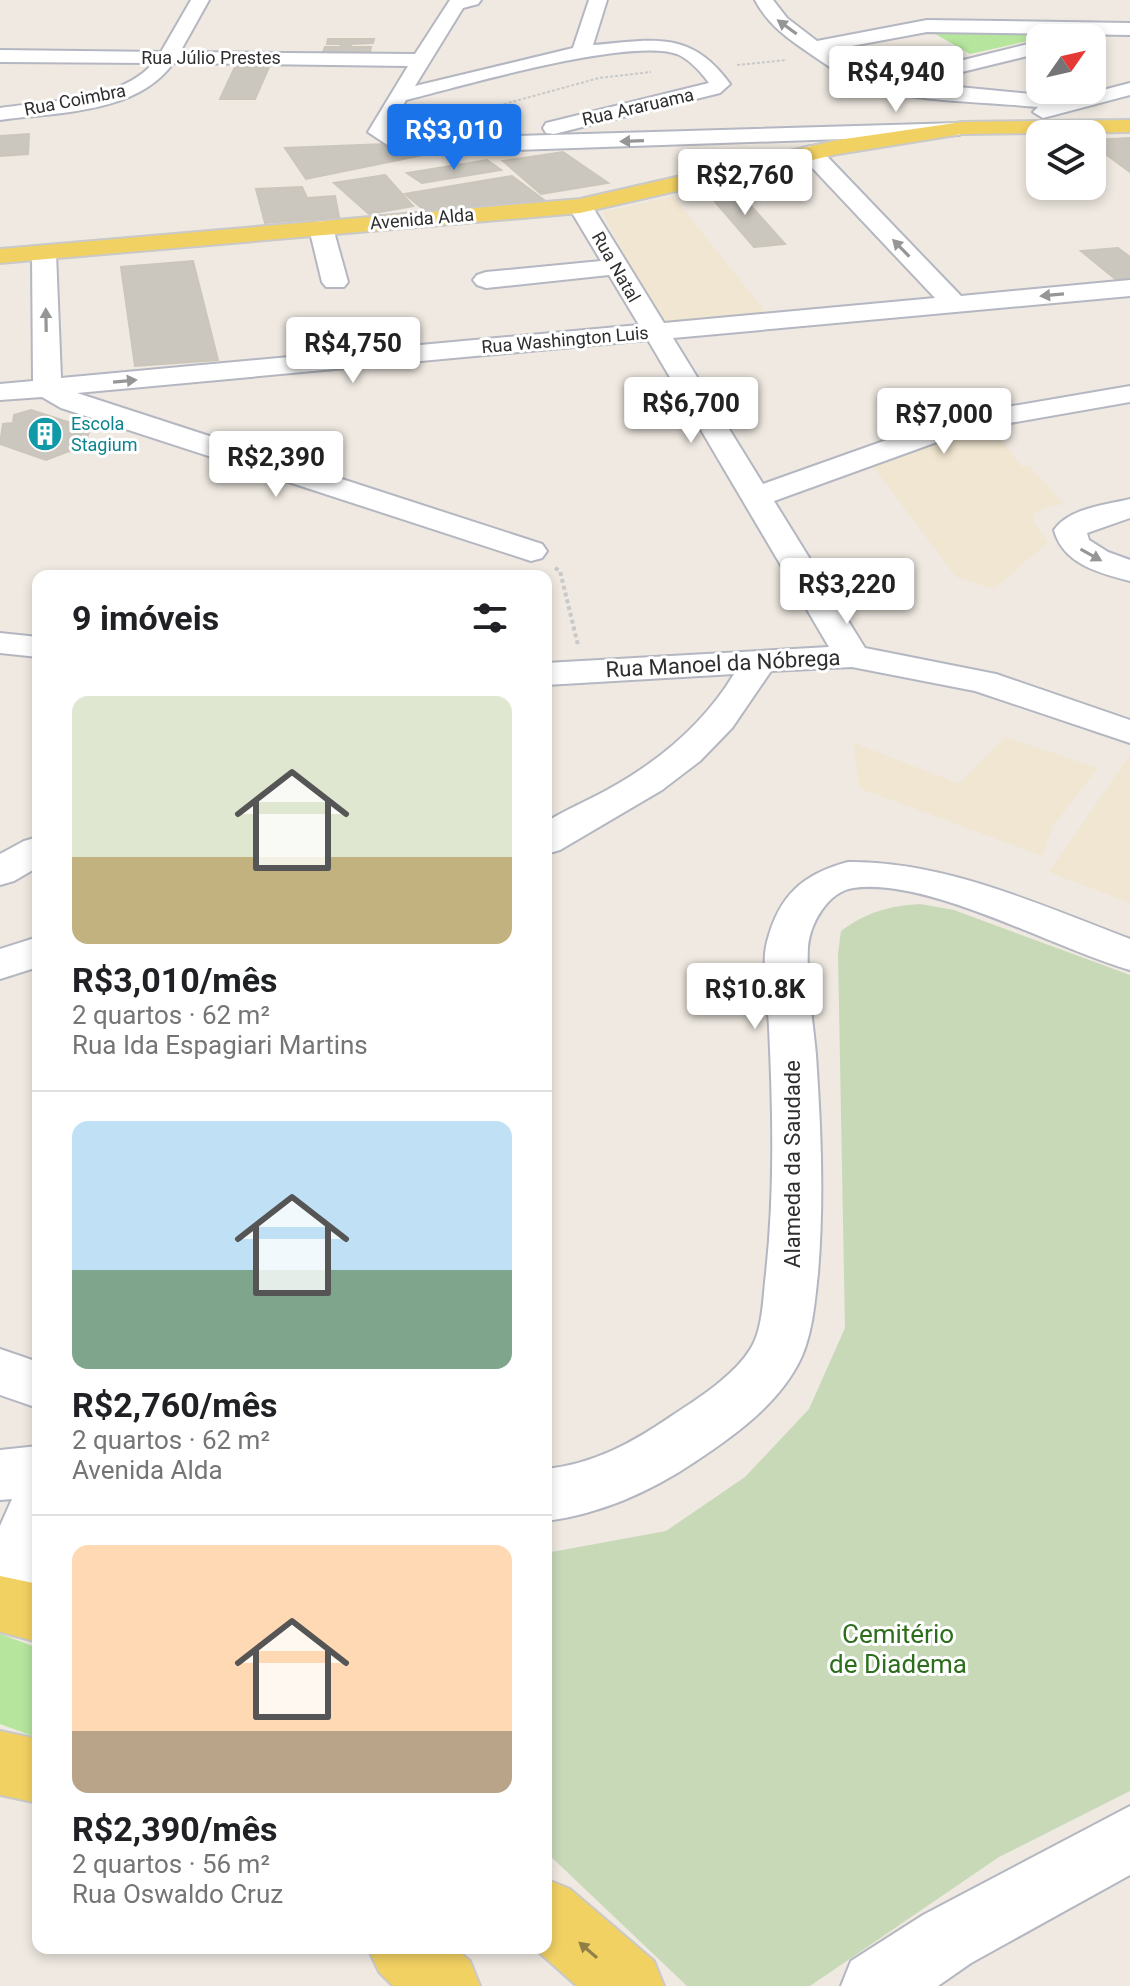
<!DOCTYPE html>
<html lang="pt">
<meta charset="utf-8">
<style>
:root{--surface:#fff;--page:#f6f6f6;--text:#202124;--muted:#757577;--line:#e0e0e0;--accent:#1a73e8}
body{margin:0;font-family:Roboto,sans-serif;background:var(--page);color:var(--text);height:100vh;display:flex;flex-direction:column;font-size:30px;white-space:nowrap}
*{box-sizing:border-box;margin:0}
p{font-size:26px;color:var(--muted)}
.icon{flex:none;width:44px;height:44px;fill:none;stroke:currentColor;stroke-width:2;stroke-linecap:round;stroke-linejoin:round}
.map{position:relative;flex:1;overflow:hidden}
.side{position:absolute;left:32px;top:570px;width:520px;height:1384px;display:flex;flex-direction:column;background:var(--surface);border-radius:16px;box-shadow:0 4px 12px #0003}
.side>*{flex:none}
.needle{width:52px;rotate:56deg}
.tools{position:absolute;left:1026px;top:24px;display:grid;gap:16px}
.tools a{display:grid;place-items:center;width:80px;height:80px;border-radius:16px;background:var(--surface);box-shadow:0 4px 12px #0003;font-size:40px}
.price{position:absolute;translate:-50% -68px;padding:0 18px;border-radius:8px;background:#fff;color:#222;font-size:26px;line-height:52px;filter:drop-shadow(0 2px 4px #0008)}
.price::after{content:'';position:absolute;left:50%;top:48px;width:24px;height:18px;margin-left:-12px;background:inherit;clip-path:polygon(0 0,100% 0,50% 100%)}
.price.current{background:var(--accent);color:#fff}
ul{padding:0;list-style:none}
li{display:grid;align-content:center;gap:16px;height:424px;padding:0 40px}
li+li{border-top:2px solid var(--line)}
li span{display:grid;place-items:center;height:248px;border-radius:16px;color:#555}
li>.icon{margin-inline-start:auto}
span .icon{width:144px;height:144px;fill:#fffc;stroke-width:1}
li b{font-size:34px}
h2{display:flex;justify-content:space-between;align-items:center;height:96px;padding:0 40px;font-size:34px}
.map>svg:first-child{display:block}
.education{fill:#f0e6d1}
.green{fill:#b6e59e}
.cemetery{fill:#c8d9b8}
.building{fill:#cbc7bf;stroke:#cbc5ba;stroke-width:2}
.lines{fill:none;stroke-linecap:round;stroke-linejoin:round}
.minor-casing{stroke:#b4b7c1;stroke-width:4}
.major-casing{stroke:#c9c9c9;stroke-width:4}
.path-far1{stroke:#c9c9c9;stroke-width:2;stroke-dasharray:3 2;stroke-linecap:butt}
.path{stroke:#c9c9c9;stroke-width:4;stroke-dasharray:4 3;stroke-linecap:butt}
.minor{fill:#fff;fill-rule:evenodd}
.major{fill:#f2d163;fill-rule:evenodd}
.oneway{fill:#969696}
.oneway2{fill:#908048}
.labels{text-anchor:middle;stroke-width:6;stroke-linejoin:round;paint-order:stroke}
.far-street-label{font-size:18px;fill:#2e2e2e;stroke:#fff}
.far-culture-label{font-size:18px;fill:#0d838f;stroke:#fff;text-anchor:start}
.street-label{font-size:22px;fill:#2e2e2e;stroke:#fff}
.near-park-label{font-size:26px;fill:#2c6e1b;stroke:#fff}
</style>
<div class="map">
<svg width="1130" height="1986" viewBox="0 0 1130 1986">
<rect width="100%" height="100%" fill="#efe9e1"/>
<g class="education">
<path d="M673,196L772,320L660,330L603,212Z"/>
<path d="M994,429L1021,466H1029L1064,504L1044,508L1033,515L1034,523L1048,542L994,589L956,577L869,461Z"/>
<path d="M1005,737L1098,768L1053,826L1042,856L859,788L854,743L959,784Z"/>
<path d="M1130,755V903L1049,872Z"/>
</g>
<g class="green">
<path d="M932,32L1054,35L970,54Z"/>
<path d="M0,1634L38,1648V1738L0,1724Z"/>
</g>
<path class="cemetery" d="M920,904L954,910L1130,975V1791L999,1857L810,1986H687L546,1852V1553L666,1531L745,1477L809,1409L845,1328L838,954L841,931C867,912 888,906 920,904Z"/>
<g class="building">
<path d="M328,39H374L373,43L351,44L350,47H371L370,52H323L325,47H340L341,44H327Z"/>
<path d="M235,67H269L255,99H220Z"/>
<path d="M29,134L28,154L0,156V136Z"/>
<path d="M1130,138V172L1092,144V140Z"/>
<path d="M387,144L428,154L306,179L285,148Z"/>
<path d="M563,152L608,183L541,194L503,161Z"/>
<path d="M487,160L501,170L422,183L407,173Z"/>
<path d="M385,175L413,206L369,214L334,183Z"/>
<path d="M512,176L544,200L425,211L405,194Z"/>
<path d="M302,187L307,198L335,196L339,217L265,223L256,189Z"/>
<path d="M734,187L785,244L754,247L705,190Z"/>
<path d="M1118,248L1130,257V281L1119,282L1081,251Z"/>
<path d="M193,261L218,360L135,366L121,267Z"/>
<path d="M31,410L80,426L89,432L86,441L90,442L74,452L69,451L46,460L0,444L3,424L13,423L14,415Z"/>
</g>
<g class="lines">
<defs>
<g id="minor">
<path d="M191,0H209L180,52L415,54L450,0H481L478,4L463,8L415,86L573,48L589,0H607L593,45C652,40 691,29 730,84L720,93L554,134L546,133L543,128L546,123L709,83C701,72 689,59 677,54C628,37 462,86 406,100L390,130L416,139L959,123L970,129L959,135L426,153L389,146L368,132L408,66L173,63C137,114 57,112 0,120V108C46,101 122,101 153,63L0,62V50L161,52Z"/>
<path d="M755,0H773L787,18L817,41L927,20L1130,23V35L927,32L830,50L879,77L908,82L904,78L907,74L1040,41V53L917,83L1072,98L1130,83V95L1043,118L1033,112L1038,107C990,102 909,102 866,86C843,77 822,62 802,48C783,35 766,21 755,0Z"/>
<path d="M811,146L819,148L961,296L1130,280V296L673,338L763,484L954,416L1130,386V402L970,430L774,501L865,648L996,674L1130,720V743L975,691L852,667L771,671L732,728L700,761L662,790L560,850L546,854V822C565,810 587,801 607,790C658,762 704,724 734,674L546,685V663L829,647L648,340L77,393L542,544L547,551L542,558L531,561L61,408L42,397L0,400V384L33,381L32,253L35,248H53L56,253L61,378L639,325L609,275L486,288L477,285L473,280L477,275L486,272L601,261L568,206L572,201H588L592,206L664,323L935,298L803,158L800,153L803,148Z"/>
<path d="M321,221L329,223L333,228L348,282L344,287H326L322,282L309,228L313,223Z"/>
<path d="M1130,499V518L1087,533L1089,540L1108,552L1130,560V581C1099,573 1063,564 1054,530C1069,508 1106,505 1130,499Z"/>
<path d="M0,633L38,637V657L0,653Z"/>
<path d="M38,837V867L14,881L0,885V854L24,841Z"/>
<path d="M848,862C945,861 1040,905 1130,939V970C1055,949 928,877 853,888C828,892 810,923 808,947C806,982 813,1020 816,1055C821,1128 824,1201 818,1273C815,1300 813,1330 802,1356C782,1401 737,1434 696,1461C652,1491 600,1514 546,1521V1469C594,1464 634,1442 673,1415C699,1398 735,1375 751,1348C762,1330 763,1302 765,1282C775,1197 773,1112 769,1027C768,1003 761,964 767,942C779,895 803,874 848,862Z"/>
<path d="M38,937V967L0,979V949Z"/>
<path d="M0,1349L38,1362V1408L0,1395Z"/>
<path d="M38,1446V1632L24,1638L3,1629L0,1623V1526L12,1499L0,1500V1450Z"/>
<path d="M1130,1806V1875L971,1963L938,1986H841L851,1961L923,1915Z"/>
</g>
<g id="major">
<path d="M1130,120V132L962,134L838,154L580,213L0,263V249L580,199L838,140L962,122Z"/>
<path d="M0,1576L38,1584V1642L0,1632Z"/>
<path d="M0,1731L38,1739V1803L0,1795Z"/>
<path d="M546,1879L570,1889L654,1961L664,1986H577L534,1948H546Z"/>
<path d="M368,1948H455L470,1961L480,1986H393L379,1972Z"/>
</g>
</defs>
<use href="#minor" class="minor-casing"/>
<use href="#major" class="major-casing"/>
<g class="path-far1">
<path d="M737,65L787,60"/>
<path d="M472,118L486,109L599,78L651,72"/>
</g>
<path class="path" d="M555,568L560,571L578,645"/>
<use href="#minor" class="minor"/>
<use href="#major" class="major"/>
</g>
<defs><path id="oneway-solid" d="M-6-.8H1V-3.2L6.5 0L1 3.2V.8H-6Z" transform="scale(2)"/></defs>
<g class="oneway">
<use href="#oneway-solid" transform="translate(787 27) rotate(-144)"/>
<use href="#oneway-solid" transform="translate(632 141) rotate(178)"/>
<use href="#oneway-solid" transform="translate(901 248) rotate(-134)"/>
<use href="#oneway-solid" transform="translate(1052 295) rotate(175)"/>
<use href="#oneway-solid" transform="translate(46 320) rotate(-91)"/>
<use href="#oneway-solid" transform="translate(125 381) rotate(-5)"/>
<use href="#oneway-solid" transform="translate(1091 555) rotate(29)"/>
</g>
<use class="oneway2" href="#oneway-solid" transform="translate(588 1950) rotate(-139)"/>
<defs>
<symbol id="building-disc" viewBox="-11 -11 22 22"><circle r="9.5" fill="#0f9aa8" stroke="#fff"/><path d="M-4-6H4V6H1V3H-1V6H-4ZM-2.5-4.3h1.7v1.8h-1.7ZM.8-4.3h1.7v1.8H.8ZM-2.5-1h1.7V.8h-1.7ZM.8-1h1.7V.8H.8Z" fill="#fff"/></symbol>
</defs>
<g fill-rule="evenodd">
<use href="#building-disc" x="25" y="414" width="40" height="40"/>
</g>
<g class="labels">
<g class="far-street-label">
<text x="211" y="64">Rua Júlio Prestes</text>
<text transform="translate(75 100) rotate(-11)" y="6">Rua Coimbra</text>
<text transform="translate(638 107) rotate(-13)" y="6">Rua Araruama</text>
<text transform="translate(422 219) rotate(-5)" y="6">Avenida Alda</text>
<text transform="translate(616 267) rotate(60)" y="6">Rua Natal</text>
<text transform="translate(565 340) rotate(-5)" y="6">Rua Washington Luis</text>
</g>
<g class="far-culture-label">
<text x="71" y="430">Escola<tspan x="71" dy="21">Stagium</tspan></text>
</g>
<g class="street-label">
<text transform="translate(723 663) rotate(-3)" y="8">Rua Manoel da Nóbrega</text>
<text transform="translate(792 1164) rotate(-90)" y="8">Alameda da Saudade</text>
</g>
<g class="near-park-label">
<text x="898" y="1643">Cemitério<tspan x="898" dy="30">de Diadema</tspan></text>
</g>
</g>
</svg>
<div class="tools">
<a><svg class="needle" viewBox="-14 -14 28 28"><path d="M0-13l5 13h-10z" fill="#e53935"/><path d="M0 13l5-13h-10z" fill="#757577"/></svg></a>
<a><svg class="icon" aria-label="layers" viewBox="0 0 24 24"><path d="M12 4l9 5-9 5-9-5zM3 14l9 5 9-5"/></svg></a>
</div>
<b class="price" style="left:896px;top:114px">R$4,940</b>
<b class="price current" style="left:454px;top:172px">R$3,010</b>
<b class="price" style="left:745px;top:217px">R$2,760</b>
<b class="price" style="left:353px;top:385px">R$4,750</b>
<b class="price" style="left:691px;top:445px">R$6,700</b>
<b class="price" style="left:944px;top:456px">R$7,000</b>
<b class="price" style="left:276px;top:499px">R$2,390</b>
<b class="price" style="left:847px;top:626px">R$3,220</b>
<b class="price" style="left:755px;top:1031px">R$10.8K</b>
<section class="side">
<h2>9 imóveis<svg class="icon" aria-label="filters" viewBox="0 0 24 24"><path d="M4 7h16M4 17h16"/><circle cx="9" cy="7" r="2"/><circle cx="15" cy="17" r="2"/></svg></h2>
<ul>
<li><span style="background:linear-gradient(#dfe7d0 65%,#c2b280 0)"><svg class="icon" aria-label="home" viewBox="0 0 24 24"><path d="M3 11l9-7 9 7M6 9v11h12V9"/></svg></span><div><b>R$3,010/mês</b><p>2 quartos · 62 m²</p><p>Rua Ida Espagiari Martins</p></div></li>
<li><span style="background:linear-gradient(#bfe0f5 60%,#7fa58c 0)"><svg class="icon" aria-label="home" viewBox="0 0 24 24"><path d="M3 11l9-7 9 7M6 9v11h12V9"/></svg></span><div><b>R$2,760/mês</b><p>2 quartos · 62 m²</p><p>Avenida Alda</p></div></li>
<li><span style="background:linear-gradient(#ffd9b3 75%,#b9a48a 0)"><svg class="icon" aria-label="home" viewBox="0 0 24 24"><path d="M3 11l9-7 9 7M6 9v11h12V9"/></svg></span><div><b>R$2,390/mês</b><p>2 quartos · 56 m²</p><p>Rua Oswaldo Cruz</p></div></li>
</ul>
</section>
</div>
